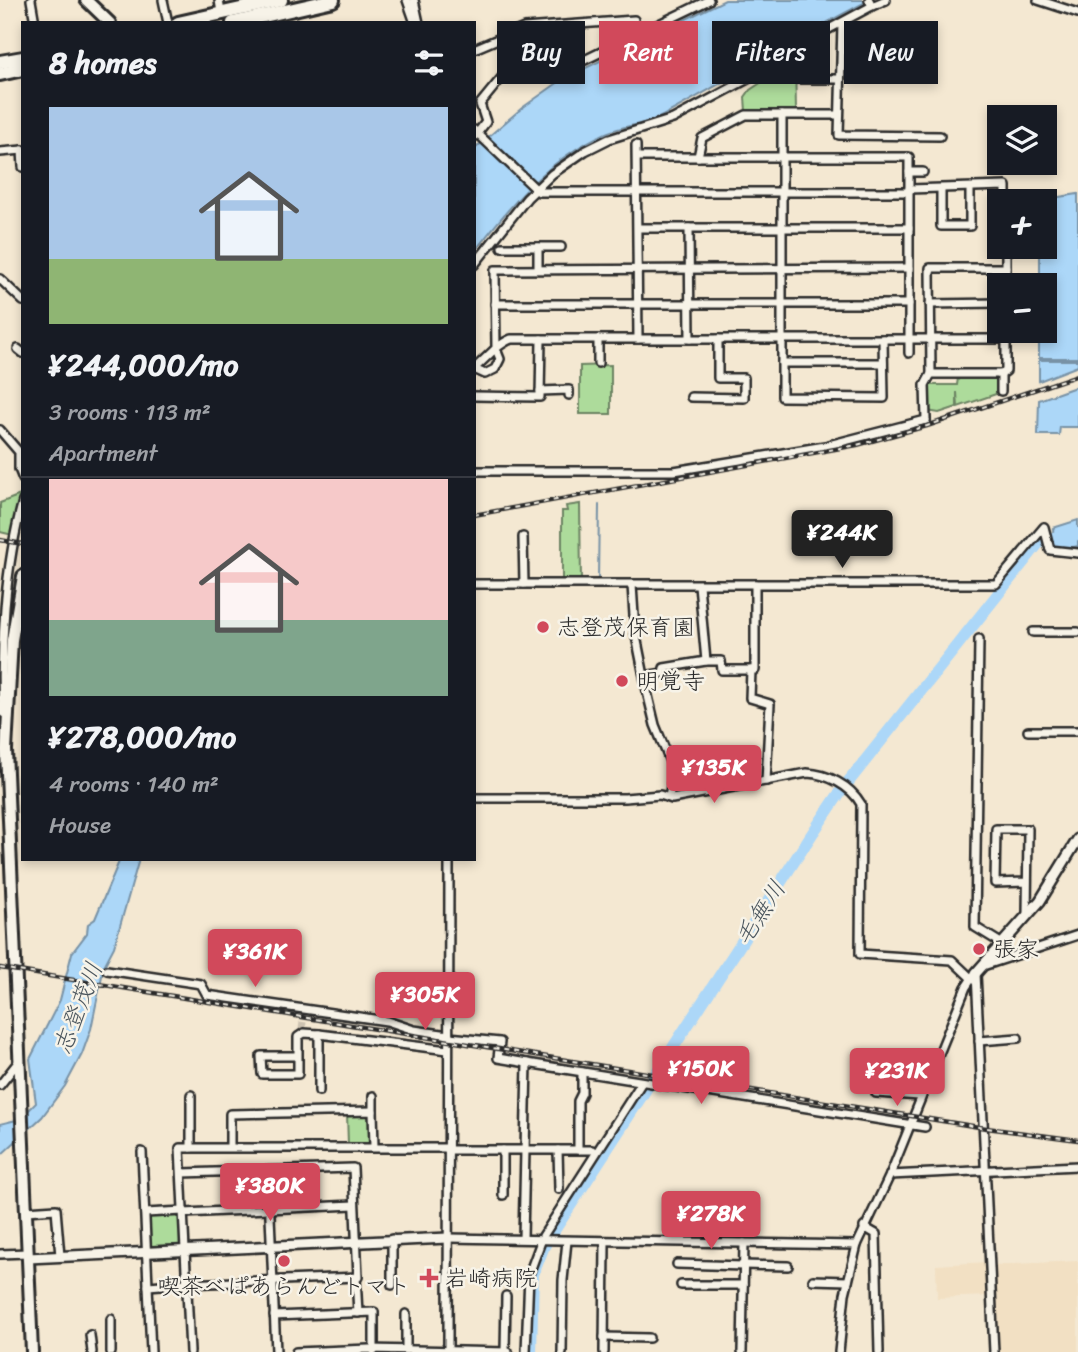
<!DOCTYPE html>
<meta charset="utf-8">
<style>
:root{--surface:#171b24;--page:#242831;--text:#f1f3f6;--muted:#9ea1a6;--line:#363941;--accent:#d1495b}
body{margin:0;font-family:Sriracha,"Klee One",sans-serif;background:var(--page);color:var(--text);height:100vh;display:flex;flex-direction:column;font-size:26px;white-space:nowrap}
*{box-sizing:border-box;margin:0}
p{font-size:23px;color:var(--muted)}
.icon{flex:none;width:38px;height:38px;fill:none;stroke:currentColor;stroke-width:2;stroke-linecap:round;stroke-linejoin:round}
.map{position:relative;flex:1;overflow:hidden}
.side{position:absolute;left:21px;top:21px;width:455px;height:840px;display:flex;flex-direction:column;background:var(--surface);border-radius:0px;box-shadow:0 4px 10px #0003}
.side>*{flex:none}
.hud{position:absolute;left:497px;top:21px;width:476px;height:63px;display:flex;gap:14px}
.controls{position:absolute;left:987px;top:105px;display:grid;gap:14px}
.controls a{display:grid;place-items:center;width:70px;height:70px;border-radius:0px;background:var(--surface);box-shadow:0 4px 10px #0003;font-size:35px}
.price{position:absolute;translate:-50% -60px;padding:0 16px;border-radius:7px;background:var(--accent);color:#fff;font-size:23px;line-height:46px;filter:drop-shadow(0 2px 4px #0008)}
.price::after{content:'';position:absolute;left:50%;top:42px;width:21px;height:16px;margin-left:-10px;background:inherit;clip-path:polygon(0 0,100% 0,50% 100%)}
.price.selected{background:#222;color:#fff}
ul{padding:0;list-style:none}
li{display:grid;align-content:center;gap:14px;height:371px;padding:0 28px}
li+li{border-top:2px solid var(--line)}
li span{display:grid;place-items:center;height:217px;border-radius:0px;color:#555}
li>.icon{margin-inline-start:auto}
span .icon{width:126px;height:126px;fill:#fffc;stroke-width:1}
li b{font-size:30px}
h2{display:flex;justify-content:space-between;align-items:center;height:84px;padding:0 28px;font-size:30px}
.pill{padding:0 24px;border-radius:0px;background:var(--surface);box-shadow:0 4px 10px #0003;font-size:24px;line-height:63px}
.pill.selected{background:var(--accent);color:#fff}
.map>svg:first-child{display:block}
.built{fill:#f2e0c3}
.green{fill:#addb9b;stroke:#6c8363;stroke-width:2}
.water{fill:#acd7f8;stroke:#7892a6;stroke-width:2}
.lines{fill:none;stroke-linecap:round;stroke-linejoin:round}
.stream{stroke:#7892a6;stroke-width:2}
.river{stroke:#acd7f8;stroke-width:12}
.minor-tunnel{stroke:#ccc2b1;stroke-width:7;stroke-dasharray:7 3.5;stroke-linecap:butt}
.minor-casing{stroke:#2b2b2b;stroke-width:12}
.tertiary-casing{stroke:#2b2b2b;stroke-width:14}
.secondary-casing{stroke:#2b2b2b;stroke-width:16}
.trunk-casing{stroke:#2b2b2b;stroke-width:18}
.minor{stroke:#f7f3e8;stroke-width:7}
.tertiary{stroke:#f7f3e8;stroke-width:9}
.secondary{stroke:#f7f3e8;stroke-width:10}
.trunk{stroke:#f7f3e8;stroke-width:12}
.rail-casing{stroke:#2b2b2b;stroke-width:4.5}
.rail{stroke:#f7f3e8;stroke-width:2;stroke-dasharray:5;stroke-linecap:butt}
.poi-dot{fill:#d1495b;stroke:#f7f3e8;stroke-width:2.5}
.labels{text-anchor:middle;stroke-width:5;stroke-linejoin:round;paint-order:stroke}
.poi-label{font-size:23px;fill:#2b2b2b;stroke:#f7f3e8;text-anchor:start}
.water-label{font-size:24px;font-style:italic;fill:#4b565e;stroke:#f7f3e8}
</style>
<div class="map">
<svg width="1078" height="1352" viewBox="0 0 1078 1352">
<rect width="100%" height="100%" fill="#f4e8d2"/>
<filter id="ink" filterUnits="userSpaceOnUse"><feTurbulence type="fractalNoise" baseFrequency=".0143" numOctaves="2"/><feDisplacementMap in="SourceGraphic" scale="14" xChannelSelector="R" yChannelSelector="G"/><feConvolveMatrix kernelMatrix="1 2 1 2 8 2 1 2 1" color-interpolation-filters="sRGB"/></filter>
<g filter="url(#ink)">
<g class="built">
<path d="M1078,1261V1352H996L992,1265Z"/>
<path d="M987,1262L988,1296L937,1298L936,1265Z"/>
</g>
<g class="green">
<path d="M795,60L796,111H746L745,97L750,90Z"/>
<path d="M611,365V414H580V366Z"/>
<path d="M999,377V393L958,407L957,392V407L939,413L927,411L928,385H957L958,378Z"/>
<path d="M23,494L13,535L0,532V503Z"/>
<path d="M580,504L581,582H562V511H567L566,506Z"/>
<path d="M347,1114H366L371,1118V1141L367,1145L348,1144Z"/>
<path d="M179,1213L180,1245L150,1246L149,1215Z"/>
</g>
<g class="water">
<path d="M725,0H870C800,35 735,76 666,114C646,126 626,124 606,133C547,160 513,202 474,252V150L480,144L522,108L563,79Z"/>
<path d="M1078,194V358H1039V331H1045V285H1040V247H1045V201L1040,200Z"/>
<path d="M1039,360H1078V366L1039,381Z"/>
<path d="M1078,386V427H1060L1059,435H1038L1039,400Z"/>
<path d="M1078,520V546L1061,550L1054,547L1053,528Z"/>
<path d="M120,859H139L114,947L104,966L91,1029L82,1054L65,1086L42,1117L0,1156V1124L20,1119L36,1103L30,1059L60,1000L72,953L87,933L88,924L95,919Z"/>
</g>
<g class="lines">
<path class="stream" d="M598,580L599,505"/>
<path class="river" d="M531,1352L533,1274L544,1246L812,834L841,791L1041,540L1078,534"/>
<path class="minor-tunnel" d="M302,1029L305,1009"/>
<defs>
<g id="minor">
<path d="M31,0L35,23"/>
<path d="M163,0L168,23"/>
<path d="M219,0L221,13"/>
<path d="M407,0L415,23"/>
<path d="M414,0L419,23"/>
<path d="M1038,0L1078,13"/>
<path d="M872,6L886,0"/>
<path d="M842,24L839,135L940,136"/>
<path d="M474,49L524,28L634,20"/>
<path d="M798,79H839"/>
<path d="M782,115V397L884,398L883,339"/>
<path d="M474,130L539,192H908"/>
<path d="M475,136L486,122L480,104L503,76L529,68L566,69L709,0"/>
<path d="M636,145L638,339"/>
<path d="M22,150L23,167"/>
<path d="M0,152L23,150"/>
<path d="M638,157H909V353"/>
<path d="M698,157L702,138L746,115H838"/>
<path d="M909,172H923"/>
<path d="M909,189L1006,186V201"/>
<path d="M941,189V226H970V188"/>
<path d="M638,228H909"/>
<path d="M689,228L690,339"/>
<path d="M502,247H561"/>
<path d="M1006,247V285"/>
<path d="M474,265L527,198L552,174L585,151L609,139L673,119L763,71L801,44L872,6L869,0"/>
<path d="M909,268L495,270L496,349L500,359L495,369L485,374L474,369L494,350C500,345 504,342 511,339H1006"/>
<path d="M538,269V247"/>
<path d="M0,279L23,301"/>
<path d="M495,304H909"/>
<path d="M930,304L999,303"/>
<path d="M598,339V363"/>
<path d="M18,349L23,353"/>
<path d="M782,363H883"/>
<path d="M931,374H1002L1006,371V331"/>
<path d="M540,391L569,390V395"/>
<path d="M1001,391V374"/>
<path d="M474,396L540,397L541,339"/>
<path d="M691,397L744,398V378H718V339"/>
<path d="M926,420L925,385L931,374L930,268H1006"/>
<path d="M0,430L19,452V469L23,479"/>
<path d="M474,471H674L825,446L926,420"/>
<path d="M523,537L524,584"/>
<path d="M474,584H996L1044,527L1050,550L1078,553"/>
<path d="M632,585L635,631L648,696L655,725L674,771L669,797"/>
<path d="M699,585L706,661H721L722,670H755V584"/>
<path d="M1033,632H1078"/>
<path d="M979,639L975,927L1001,943"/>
<path d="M751,670L750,698L770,704L766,781"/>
<path d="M645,676L663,673L664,668L706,661"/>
<path d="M7,715L3,713C0,647 5,565 23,501"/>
<path d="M1028,731H1078"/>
<path d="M474,798H625L660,795L672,799L807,773C827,774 850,785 861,804L860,954L952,960L972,979"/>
<path d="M1027,882L995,883L996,829H1028L1027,915"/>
<path d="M986,965L1078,935"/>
<path d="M107,970L201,984L207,995L387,1021L414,1030L449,1035"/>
<path d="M976,973L994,1352"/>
<path d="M449,1037L500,1042L498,1058L527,1063L523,1238"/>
<path d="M979,1041L1018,1038"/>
<path d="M298,1056H261L262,1074H298V1037L304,1033L319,1034"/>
<path d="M527,1063L925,1127"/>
<path d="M0,1085L19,1061"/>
<path d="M319,1091V1034L448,1050"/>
<path d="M876,1093L920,1096"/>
<path d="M191,1095V1148"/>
<path d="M373,1096V1111"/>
<path d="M230,1147V1114L373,1111L374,1147"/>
<path d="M448,1150H592"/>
<path d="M503,1150V1195"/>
<path d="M558,1150L559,1189"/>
<path d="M578,1150V1101L582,1093V1072"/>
<path d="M142,1152L151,1352"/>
<path d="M268,1171L276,1352"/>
<path d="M182,1173L353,1168L358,1277L187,1284"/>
<path d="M890,1175L1078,1166"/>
<path d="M26,1211L56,1209L60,1256"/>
<path d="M145,1213L184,1211"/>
<path d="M184,1213L354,1205"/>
<path d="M864,1227L876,1234L879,1352"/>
<path d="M448,1238L857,1245"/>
<path d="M0,1254L28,1253"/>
<path d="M677,1264L743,1266"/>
<path d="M743,1265L788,1266"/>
<path d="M356,1277L358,1313"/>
<path d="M813,1280L848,1281"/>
<path d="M392,1285V1239"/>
<path d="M681,1285H743"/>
<path d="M148,1286L187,1283"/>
<path d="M406,1314V1350"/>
<path d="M274,1316L374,1312V1351"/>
<path d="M90,1335L92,1352"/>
<path d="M604,1337L649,1338"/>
<path d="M505,1351L506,1296"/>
<path d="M111,1352V1319"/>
<path d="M190,1352L180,1148H448"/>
<path d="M296,1352L369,1349L508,1352"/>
<path d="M448,1352L449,859"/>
<path d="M526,1352L529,1274L543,1236L642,1082"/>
<path d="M562,1352L563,1280L567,1241"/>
<path d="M604,1352L605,1242"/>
<path d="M742,1352L744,1243"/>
<path d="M839,1352L845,1294L857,1245L890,1175L966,987L974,975"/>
</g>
<g id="tertiary">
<path d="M976,973L1040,901L1078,839"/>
<path d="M28,1258L448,1238"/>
</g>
<g id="secondary">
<path d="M86,0L110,23"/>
<path d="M23,576L12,640L6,750L32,1352"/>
</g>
<g id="trunk">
<path d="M178,23L281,0"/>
<path d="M233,23L333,0"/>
<path d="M0,62L23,58"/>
<path d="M0,74L23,69"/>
</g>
</defs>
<use href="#minor" class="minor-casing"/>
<use href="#tertiary" class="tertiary-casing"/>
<use href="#secondary" class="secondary-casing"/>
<use href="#trunk" class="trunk-casing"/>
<use href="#minor" class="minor"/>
<use href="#tertiary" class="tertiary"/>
<use href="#secondary" class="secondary"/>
<use href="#trunk" class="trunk"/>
<defs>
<g id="rail">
<path d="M474,515L857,445L927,426L1078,375"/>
<path d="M0,540L23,544"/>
<path d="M0,968L979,1127L1078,1140"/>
</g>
</defs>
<use href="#rail" class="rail-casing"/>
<use href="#rail" class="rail"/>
</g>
</g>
<g class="poi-dot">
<circle cx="543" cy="627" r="7"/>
<circle cx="622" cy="681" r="7"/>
<circle cx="979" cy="949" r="7"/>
<circle cx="284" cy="1261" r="7"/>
<path d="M425.5 1267.5h7v7h7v7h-7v7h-7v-7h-7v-7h7z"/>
</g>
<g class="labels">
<g class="poi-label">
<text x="557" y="635">志登茂保育園</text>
<text x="636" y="689">明覚寺</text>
<text x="993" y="957">張家</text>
<text x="445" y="1286">岩崎病院</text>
<text x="284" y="1294" text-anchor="middle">喫茶べぱあらんどトマト</text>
</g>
<g class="water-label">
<text transform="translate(760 913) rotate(-57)" y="8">毛無川</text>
<text transform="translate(78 1008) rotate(-69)" y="8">志登茂川</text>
</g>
</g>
</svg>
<div class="controls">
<a><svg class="icon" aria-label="layers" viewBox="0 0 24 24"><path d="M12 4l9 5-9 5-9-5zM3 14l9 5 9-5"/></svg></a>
<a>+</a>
<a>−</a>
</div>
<b class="price selected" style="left:842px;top:570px">¥244K</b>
<b class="price" style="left:714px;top:805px">¥135K</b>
<b class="price" style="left:255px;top:989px">¥361K</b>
<b class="price" style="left:425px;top:1032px">¥305K</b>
<b class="price" style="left:701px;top:1106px">¥150K</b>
<b class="price" style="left:897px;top:1108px">¥231K</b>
<b class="price" style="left:270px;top:1223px">¥380K</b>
<b class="price" style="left:711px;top:1251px">¥278K</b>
<div class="hud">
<a class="pill">Buy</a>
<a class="pill selected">Rent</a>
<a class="pill">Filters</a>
<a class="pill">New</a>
</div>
<section class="side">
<h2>8 homes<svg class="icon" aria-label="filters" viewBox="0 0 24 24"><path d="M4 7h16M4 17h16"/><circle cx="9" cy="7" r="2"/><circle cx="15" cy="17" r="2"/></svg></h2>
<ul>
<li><span style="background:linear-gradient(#a9c7e8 70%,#8fb573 0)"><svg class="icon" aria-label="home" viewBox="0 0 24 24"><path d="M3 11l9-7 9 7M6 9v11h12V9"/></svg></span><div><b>¥244,000/mo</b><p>3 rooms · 113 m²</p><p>Apartment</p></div></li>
<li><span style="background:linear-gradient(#f6c9c9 65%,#7fa58c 0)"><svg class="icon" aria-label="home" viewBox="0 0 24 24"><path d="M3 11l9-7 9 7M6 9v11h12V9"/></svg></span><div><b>¥278,000/mo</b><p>4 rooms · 140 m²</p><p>House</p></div></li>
</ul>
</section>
</div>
